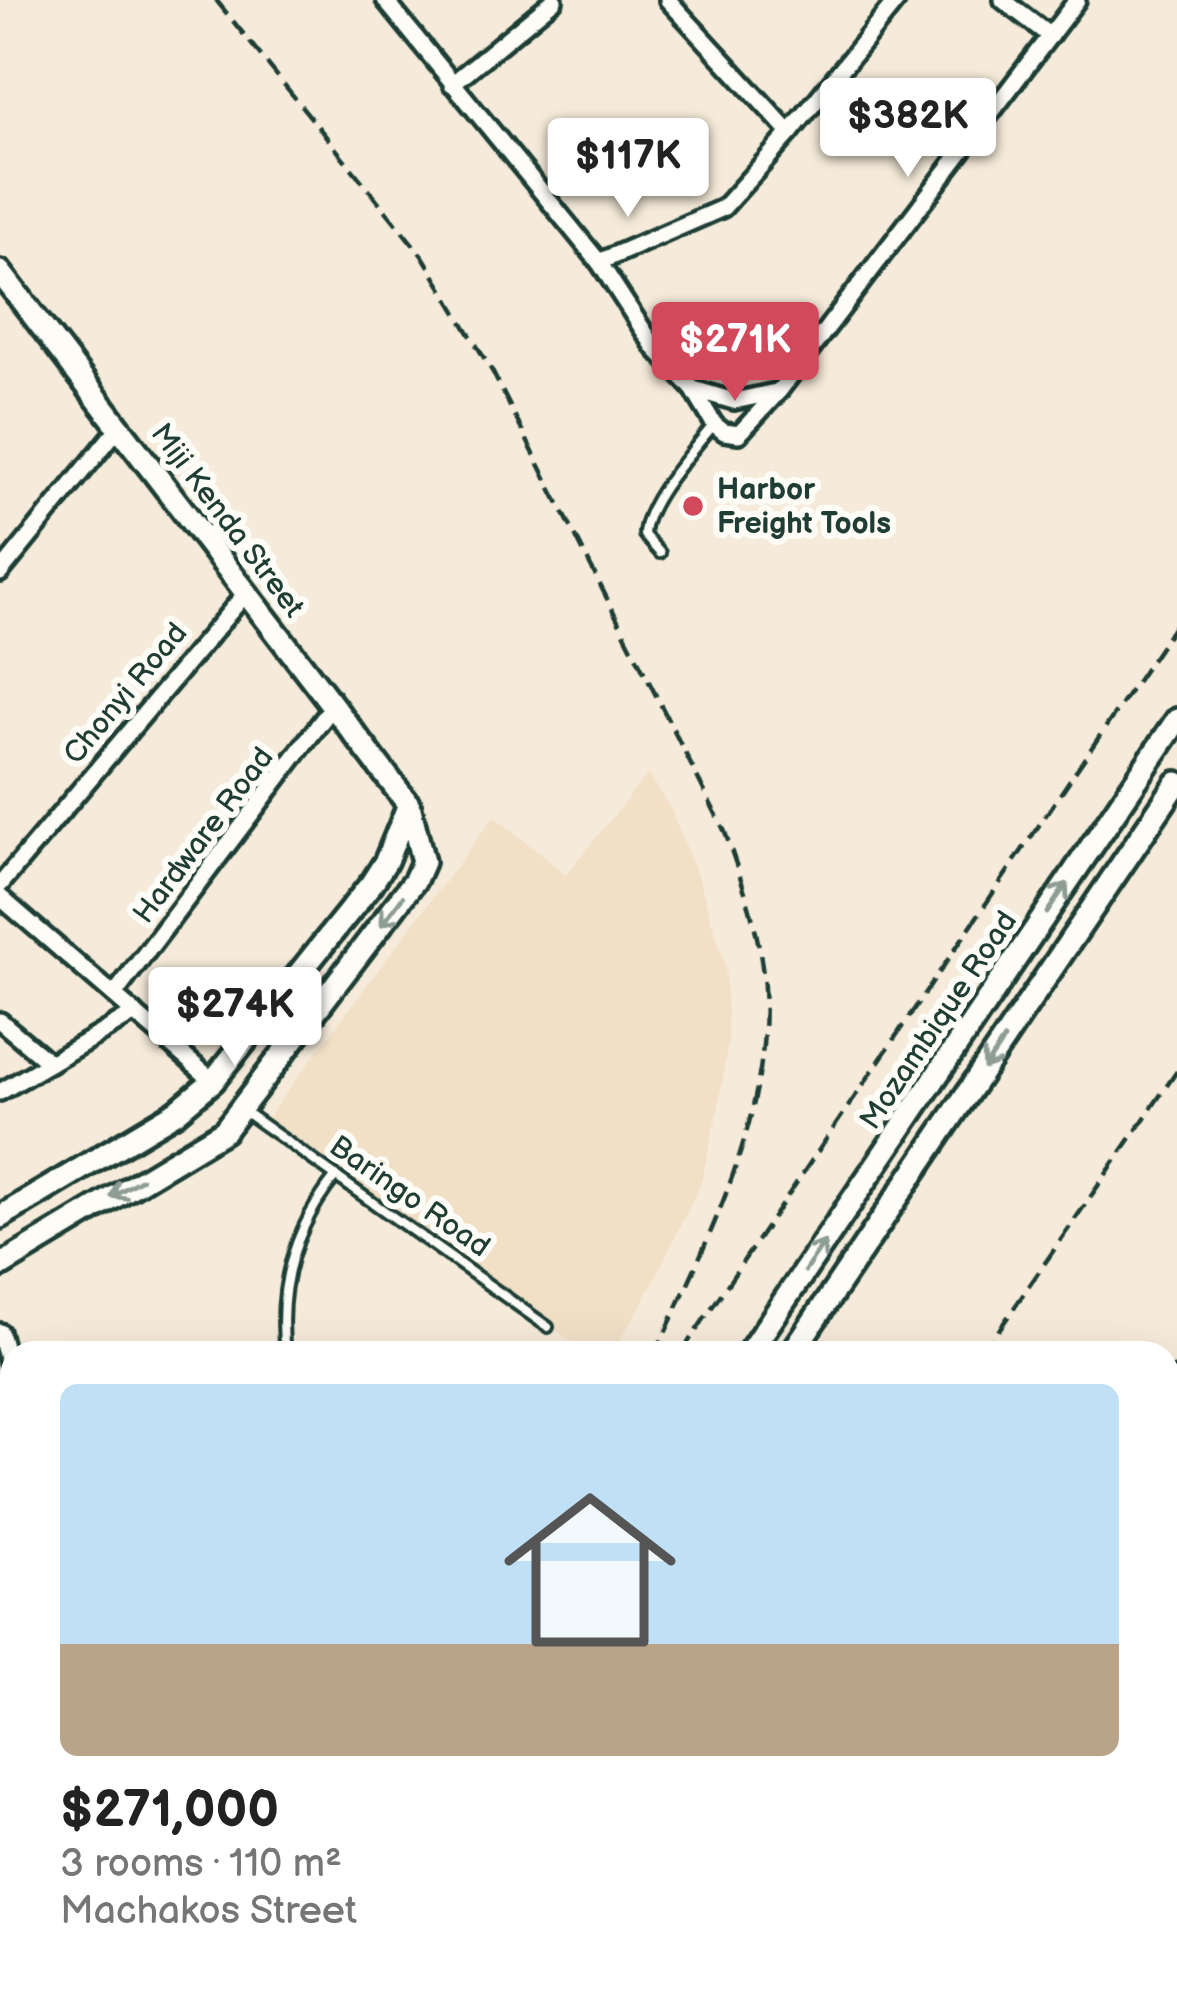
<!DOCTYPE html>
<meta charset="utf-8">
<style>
:root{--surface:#fff;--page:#f6f6f6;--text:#222;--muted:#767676;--accent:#d1495b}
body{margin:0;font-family:"Balsamiq Sans",sans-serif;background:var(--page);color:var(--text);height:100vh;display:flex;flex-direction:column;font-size:45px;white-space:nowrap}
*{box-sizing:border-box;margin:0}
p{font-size:39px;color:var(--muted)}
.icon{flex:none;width:66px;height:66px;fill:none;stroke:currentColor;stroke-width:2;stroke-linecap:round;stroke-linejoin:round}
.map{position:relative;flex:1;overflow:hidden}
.side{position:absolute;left:0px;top:1341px;width:1179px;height:663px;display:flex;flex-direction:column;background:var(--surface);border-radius:36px 36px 0 0;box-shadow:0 12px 48px #0002}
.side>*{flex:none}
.price{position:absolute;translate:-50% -102px;padding:0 27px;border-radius:12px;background:#fff;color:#222;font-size:39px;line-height:78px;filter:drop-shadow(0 3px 6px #0008)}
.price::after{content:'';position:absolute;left:50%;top:72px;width:36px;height:27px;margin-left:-18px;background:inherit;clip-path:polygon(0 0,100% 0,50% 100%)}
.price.active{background:var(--accent);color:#fff}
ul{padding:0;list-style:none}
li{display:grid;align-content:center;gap:24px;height:636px;padding:0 60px}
li span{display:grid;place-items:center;height:372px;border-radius:18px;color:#555}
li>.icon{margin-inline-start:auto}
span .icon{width:216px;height:216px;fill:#fffc;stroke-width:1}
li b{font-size:51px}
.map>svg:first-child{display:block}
.built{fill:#f1dfc6}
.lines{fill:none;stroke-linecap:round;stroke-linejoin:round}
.lane-casing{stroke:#1f3d34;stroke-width:16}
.street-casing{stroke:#1f3d34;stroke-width:24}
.secondary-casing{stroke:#1f3d34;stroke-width:30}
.lane{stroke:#fdfcf7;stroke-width:8}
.street{stroke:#fdfcf7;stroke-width:15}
.secondary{stroke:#fdfcf7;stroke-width:21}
.rail{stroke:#1f3d34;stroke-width:4.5;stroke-dasharray:18 9;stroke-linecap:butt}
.oneway{stroke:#8e9c96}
.poi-dot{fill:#d1495b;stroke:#fdfcf7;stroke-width:4.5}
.labels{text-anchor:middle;stroke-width:12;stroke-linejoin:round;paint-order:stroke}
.poi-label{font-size:30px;font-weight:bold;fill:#1f3d34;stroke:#fdfcf7;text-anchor:start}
.street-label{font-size:30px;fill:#1f3d34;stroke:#fdfcf7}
</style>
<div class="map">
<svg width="1177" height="2003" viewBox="0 0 1177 2003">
<rect width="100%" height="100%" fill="#f6ebda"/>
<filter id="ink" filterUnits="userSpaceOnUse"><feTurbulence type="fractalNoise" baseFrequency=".00833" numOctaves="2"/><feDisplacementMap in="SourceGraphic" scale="24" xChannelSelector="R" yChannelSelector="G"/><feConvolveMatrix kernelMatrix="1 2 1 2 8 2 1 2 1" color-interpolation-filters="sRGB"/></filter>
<g filter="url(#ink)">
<g class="built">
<path d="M647,774L670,808L699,880L725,964L728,1040L719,1105L701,1183L644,1301L612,1353H587L268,1117L494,816L566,875Z"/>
<path d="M0,1931L12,1950V1992H39L41,2003H0Z"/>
<path d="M1167,1973L1177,1980V2003H768L776,1992H1167Z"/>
<path d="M401,1992H606L601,2003H396Z"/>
</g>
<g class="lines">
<defs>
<g id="lane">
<path d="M660,553L644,535C645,501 693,451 714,424"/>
<path d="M241,1109L548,1327"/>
<path d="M285,1353C277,1287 294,1228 336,1176"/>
<path d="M0,1834L12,1833"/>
<path d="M0,1911L12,1925"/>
<path d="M43,1992L48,2003"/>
<path d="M417,2003L418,1992"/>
<path d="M746,2003L754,1992"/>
</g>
<g id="street">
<path d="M385,0L599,262L655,348L693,389L714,424L724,432L739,434L779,391L1077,0"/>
<path d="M1003,0L1050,36"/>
<path d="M452,84L554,0"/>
<path d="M790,133L897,0"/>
<path d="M599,262L723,208L790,133L668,0"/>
<path d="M693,389L734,401L776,392"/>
<path d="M0,573L119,427"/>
<path d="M0,885L246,593"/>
<path d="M0,897L213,1081"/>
<path d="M114,995L333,706"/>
<path d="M0,1021L50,1063"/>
<path d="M0,1092L135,1013"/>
<path d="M0,1332L12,1377"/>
<path d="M1167,1392L1177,1377"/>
<path d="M0,1737L12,1711"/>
</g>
<g id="secondary">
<path d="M0,272L409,805L423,862L415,880L224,1131L0,1266"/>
<path d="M0,1217L176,1112L213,1081L372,883L386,861L409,805"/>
<path d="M749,1353L1177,720"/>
<path d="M792,1353L1177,783"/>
<path d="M1167,1941L1177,1948"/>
</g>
</defs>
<use href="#lane" class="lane-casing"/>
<use href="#street" class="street-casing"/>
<use href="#secondary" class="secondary-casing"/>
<use href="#lane" class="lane"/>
<use href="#street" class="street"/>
<use href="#secondary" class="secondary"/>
<g class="rail">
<path d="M216,0L424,258L492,371L725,832C741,879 758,925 763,975C776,1109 710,1234 656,1353"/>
<path d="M681,1353L1177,622"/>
<path d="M983,1353L1177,1071"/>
<path d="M1167,1701L1177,1687"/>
<path d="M353,2003L358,1992"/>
<path d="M374,2003L379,1992"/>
</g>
</g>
<defs><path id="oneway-shaft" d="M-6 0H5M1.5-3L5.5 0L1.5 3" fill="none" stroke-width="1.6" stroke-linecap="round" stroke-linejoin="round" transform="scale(3)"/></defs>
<g class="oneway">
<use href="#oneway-shaft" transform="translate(1057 898) rotate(-56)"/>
<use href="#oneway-shaft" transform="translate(392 911) rotate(127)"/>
<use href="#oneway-shaft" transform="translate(994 1054) rotate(124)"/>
<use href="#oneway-shaft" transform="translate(126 1188) rotate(150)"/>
<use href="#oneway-shaft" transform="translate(815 1256) rotate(-56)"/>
</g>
</g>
<circle class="poi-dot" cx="693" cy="506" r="12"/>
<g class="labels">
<g class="poi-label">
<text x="717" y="499">Harbor<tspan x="717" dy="34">Freight Tools</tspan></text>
</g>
<g class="street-label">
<text transform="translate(228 520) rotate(53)" y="10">Miji Kenda Street</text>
<text transform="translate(125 693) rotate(-50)" y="10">Chonyi Road</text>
<text transform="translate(203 835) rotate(-53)" y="10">Hardware Road</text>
<text transform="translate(938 1020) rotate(-56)" y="10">Mozambique Road</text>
<text transform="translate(410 1196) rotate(35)" y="10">Baringo Road</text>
</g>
</g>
</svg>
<b class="price" style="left:908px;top:180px">$382K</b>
<b class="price" style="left:628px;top:220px">$117K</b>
<b class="price active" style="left:735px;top:404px">$271K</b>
<b class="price" style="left:235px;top:1069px">$274K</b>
<section class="side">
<ul>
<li><span style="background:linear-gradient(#bfe0f5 70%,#b9a48a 0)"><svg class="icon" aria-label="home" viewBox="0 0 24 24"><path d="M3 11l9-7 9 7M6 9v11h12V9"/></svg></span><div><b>$271,000</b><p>3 rooms · 110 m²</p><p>Machakos Street</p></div></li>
</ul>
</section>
</div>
